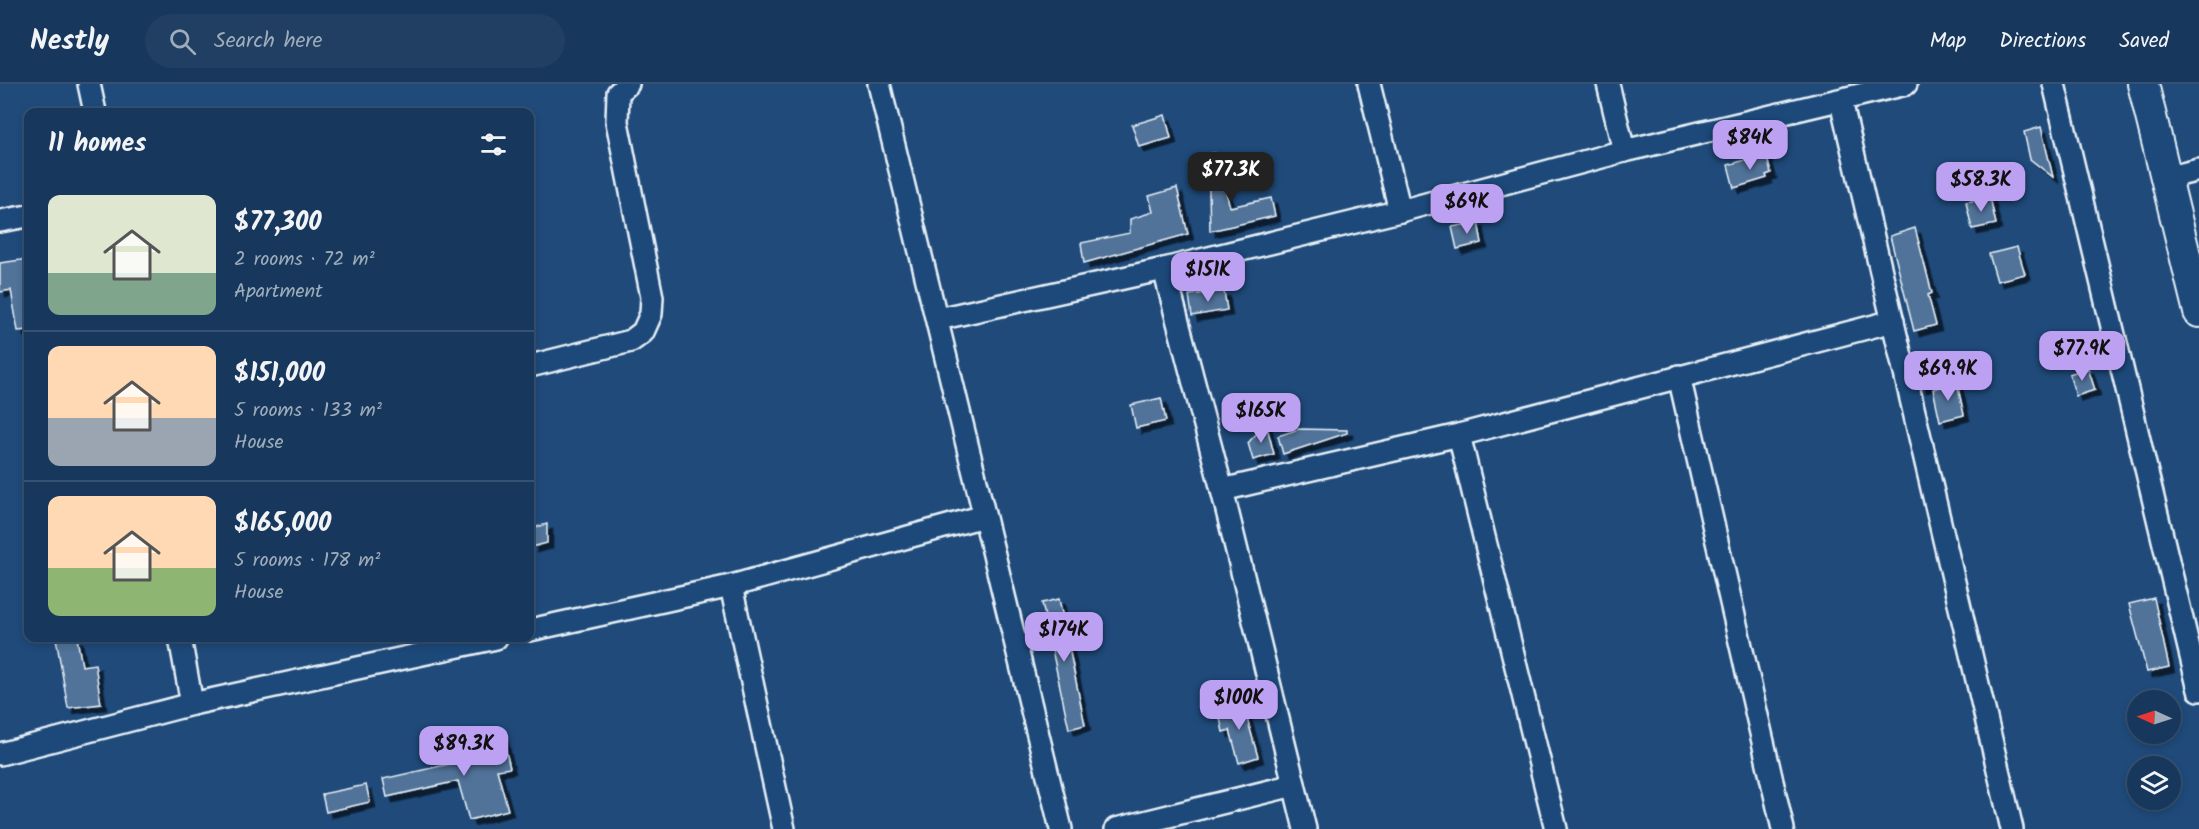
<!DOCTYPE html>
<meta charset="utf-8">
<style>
:root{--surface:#17385c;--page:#203f62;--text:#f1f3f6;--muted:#9eacbb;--line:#365272;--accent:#bca0f2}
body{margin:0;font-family:Kalam,sans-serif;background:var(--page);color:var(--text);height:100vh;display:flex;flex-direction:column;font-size:22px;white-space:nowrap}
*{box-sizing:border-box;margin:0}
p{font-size:20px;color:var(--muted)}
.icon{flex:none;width:33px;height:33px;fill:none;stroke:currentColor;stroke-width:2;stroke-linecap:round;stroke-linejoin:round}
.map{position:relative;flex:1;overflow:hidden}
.sheet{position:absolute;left:24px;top:24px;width:510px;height:534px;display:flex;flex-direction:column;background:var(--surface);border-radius:12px;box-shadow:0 3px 9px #0003,0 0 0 2px var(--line)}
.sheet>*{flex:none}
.needle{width:39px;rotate:273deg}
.buttons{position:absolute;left:2127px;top:606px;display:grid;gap:12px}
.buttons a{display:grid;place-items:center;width:54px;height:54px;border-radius:50%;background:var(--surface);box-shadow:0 3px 9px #0003,0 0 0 2px var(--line);font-size:30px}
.price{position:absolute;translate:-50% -51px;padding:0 14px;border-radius:12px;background:var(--accent);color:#111;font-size:20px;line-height:39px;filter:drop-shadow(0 2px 3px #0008)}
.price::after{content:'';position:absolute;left:50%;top:36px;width:18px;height:14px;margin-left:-9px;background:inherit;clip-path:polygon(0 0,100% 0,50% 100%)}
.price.current{background:#222;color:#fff}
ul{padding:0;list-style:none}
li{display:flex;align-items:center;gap:18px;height:150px;padding:0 24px}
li+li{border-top:2px solid var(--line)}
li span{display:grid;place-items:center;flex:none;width:168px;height:120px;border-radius:12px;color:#555}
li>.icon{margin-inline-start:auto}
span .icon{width:72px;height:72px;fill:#fffc;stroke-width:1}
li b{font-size:26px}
h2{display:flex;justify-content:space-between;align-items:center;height:72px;padding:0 24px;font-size:26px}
header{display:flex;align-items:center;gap:36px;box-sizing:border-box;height:84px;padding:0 30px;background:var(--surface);border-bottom:2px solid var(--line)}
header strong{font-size:28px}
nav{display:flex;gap:33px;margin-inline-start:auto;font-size:21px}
.search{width:420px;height:54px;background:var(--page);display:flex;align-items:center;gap:15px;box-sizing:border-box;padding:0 21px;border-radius:33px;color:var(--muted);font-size:22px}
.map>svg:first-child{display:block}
.building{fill:#517399;stroke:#e8f1f8;stroke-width:1.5;filter:url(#shadow)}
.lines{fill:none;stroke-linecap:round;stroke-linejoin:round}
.street-casing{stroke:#e8f1f8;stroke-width:26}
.secondary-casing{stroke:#e8f1f8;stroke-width:34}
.street{stroke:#1f4a7a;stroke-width:21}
.secondary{stroke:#1f4a7a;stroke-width:30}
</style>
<header>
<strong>Nestly</strong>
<div class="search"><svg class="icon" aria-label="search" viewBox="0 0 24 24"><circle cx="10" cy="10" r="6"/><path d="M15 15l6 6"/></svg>Search here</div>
<nav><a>Map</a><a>Directions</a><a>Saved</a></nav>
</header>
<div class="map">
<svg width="2199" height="745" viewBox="0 0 2199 745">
<defs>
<filter id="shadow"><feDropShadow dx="5.5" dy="5.5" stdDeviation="0" flood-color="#0009"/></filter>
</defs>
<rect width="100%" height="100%" fill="#1f4a7a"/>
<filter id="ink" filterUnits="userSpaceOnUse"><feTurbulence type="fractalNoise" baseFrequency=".0167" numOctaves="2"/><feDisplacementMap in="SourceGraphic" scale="12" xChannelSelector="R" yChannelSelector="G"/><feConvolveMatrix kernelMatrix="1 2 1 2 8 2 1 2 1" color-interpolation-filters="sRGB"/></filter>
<g filter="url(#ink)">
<g class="building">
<path d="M1165,31L1171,54L1139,63L1132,41Z"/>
<path d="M2041,43L2053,93L2030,75L2024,48Z"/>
<path d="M1215,69L1230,123L1271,114L1275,132L1210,147L1208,70Z"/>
<path d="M1766,70L1771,89L1766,91L1767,94L1734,104L1728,81Z"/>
<path d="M1177,104L1188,150L1084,179L1081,159L1130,149V135L1153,128L1149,112Z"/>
<path d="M1990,113L1996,140L1972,145L1966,118Z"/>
<path d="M1478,138L1482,159L1457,165L1452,143Z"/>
<path d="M1915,144L1932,209L1928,211L1936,241L1914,247L1890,152Z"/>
<path d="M2017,163L2025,190L1997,197L1989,170Z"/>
<path d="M28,175V246L18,247L11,206L0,208V179Z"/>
<path d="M1224,207L1227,226L1192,232L1189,211Z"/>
<path d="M1934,271L1940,298L1921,303L1915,275Z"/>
<path d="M2088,284L2095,306L2076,312L2069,290Z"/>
<path d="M1957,299L1964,331L1940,337L1933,305Z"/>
<path d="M1161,314L1166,337L1136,344L1131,321Z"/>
<path d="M1266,339L1274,370L1253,376L1248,359Z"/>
<path d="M1299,345L1347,346V349L1283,370L1278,352Z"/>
<path d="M547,440V459L532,463L530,445Z"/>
<path d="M2154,514L2169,583L2147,588L2129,520Z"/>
<path d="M1059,515L1085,641L1069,645L1042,519Z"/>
<path d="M56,554H77L82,582L95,580L101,620L68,624Z"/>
<path d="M1243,620L1258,673L1239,679L1230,646L1223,648L1218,625Z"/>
<path d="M502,651L510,684L497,686L508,726L469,736L458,697L387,713L383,695L454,679L451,663Z"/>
<path d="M366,701L370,718L326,728L322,710Z"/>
</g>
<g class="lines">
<defs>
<g id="street">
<path d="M89,0L95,28"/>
<path d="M879,0L1061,745"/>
<path d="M1369,0L1400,127"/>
<path d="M1608,0L1624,67"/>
<path d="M2054,0L2199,606"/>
<path d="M1841,17L2012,745"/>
<path d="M2166,94L2199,86"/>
<path d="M0,137L28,132"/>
<path d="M1164,185L1222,406L1305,745"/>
<path d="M938,235L1164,185L1400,127L1624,67L1906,0"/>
<path d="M530,282L631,257L643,248L651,230L652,213L617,38L618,9L628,0"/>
<path d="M1679,292L1783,745"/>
<path d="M1459,351L1556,745"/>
<path d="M1222,406L1459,351L1893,237"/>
<path d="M731,502L984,432"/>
<path d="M530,546L731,502L784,745"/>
<path d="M180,554L192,620"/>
<path d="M0,670L192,620L496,554"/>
<path d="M1116,745L1294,701"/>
</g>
<path id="secondary" d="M2143,0L2199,228"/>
</defs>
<use href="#street" class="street-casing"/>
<use href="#secondary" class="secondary-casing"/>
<use href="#street" class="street"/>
<use href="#secondary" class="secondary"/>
</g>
</g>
</svg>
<div class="buttons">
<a><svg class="needle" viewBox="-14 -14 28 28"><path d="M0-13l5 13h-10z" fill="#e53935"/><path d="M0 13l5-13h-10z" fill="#9eacbb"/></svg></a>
<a><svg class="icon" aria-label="layers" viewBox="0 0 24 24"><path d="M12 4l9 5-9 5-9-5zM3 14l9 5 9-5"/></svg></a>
</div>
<b class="price" style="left:1750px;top:87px">$84K</b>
<b class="price current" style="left:1231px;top:119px">$77.3K</b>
<b class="price" style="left:1981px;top:129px">$58.3K</b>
<b class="price" style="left:1467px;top:151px">$69K</b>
<b class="price" style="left:1208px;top:219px">$151K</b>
<b class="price" style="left:2082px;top:298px">$77.9K</b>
<b class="price" style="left:1948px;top:318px">$69.9K</b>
<b class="price" style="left:1261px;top:360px">$165K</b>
<b class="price" style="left:1064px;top:579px">$174K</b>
<b class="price" style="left:1239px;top:647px">$100K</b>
<b class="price" style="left:464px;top:693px">$89.3K</b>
<section class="sheet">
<h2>11 homes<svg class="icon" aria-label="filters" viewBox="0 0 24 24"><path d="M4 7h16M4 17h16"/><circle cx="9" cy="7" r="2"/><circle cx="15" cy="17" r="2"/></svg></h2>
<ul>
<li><span style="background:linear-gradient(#dfe7d0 65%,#7fa58c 0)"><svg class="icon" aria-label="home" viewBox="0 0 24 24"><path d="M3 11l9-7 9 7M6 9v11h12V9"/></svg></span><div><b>$77,300</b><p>2 rooms · 72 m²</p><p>Apartment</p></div></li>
<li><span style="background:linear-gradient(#ffd9b3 60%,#9aa5b1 0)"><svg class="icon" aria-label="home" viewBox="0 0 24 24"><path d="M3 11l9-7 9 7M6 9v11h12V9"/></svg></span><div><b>$151,000</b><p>5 rooms · 133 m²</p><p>House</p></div></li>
<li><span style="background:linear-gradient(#ffd9b3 60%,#8fb573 0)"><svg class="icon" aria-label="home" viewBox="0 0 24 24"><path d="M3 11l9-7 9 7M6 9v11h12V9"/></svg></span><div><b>$165,000</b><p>5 rooms · 178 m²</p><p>House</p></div></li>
</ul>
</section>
</div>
